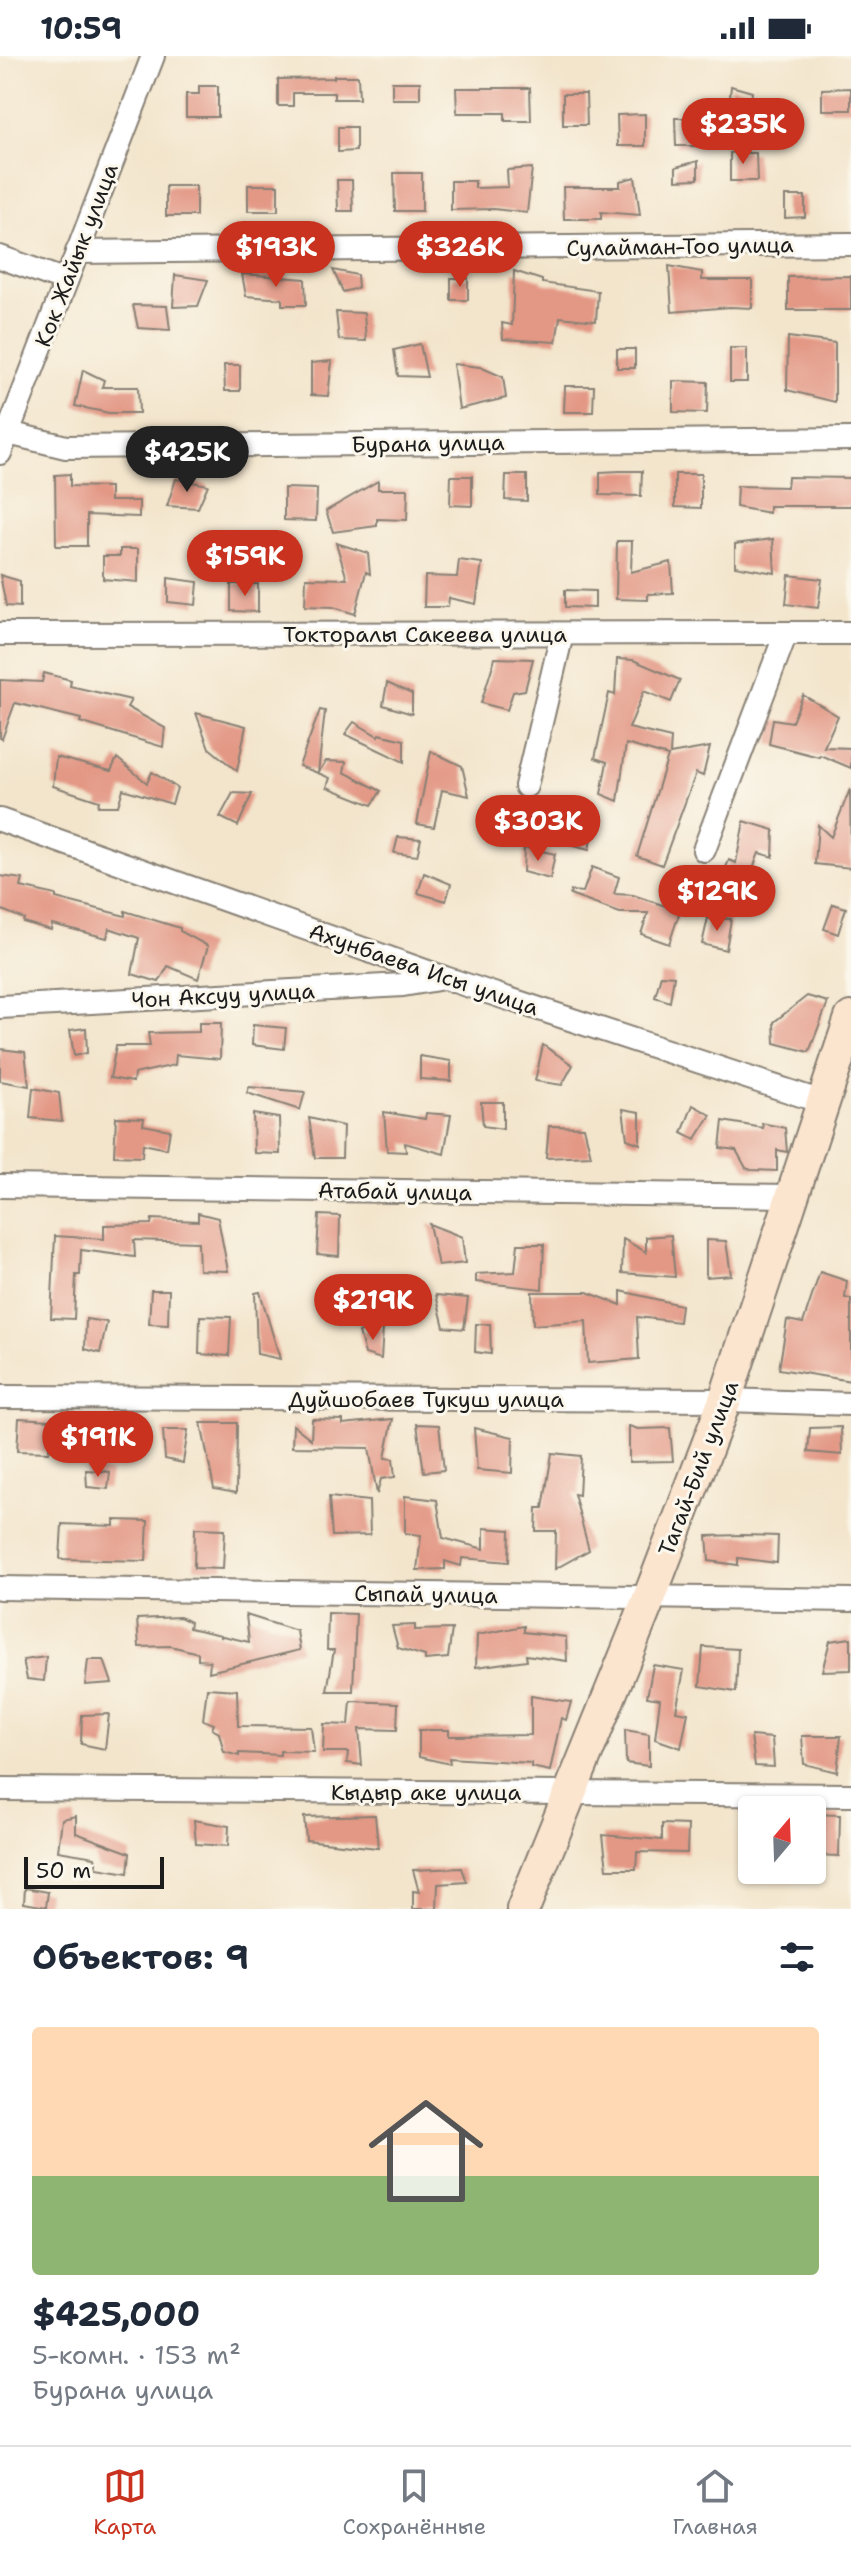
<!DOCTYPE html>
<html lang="ru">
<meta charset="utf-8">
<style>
:root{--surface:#fff;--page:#f2f2f3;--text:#1f2937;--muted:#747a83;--line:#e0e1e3;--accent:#c8321e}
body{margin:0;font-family:"Shantell Sans",sans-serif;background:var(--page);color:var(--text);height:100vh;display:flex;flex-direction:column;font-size:30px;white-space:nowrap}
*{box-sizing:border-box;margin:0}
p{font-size:26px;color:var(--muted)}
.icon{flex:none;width:44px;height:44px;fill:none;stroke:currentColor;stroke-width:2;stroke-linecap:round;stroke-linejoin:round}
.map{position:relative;height:1853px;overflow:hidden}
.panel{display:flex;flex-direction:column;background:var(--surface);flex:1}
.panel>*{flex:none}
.needle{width:52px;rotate:19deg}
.controls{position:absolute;left:738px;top:1740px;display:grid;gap:16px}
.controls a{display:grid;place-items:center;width:88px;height:88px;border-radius:8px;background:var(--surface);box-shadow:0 2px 6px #0004;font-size:40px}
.scale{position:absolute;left:24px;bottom:20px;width:140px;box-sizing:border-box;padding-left:8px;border:4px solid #1c1c1c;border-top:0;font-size:22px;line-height:28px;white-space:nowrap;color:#1c1c1c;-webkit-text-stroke:6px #fbf7ec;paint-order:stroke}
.price{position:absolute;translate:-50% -68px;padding:0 18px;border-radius:28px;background:var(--accent);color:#fff;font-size:26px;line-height:52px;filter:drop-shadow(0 2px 4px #0008)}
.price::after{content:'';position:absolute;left:50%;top:48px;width:24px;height:18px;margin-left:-12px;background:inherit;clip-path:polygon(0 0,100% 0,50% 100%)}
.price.current{background:#222;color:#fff}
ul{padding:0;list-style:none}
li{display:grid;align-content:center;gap:16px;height:424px;padding:0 32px}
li+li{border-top:2px solid var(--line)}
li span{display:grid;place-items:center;height:248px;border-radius:8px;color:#555}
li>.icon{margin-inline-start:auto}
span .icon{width:144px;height:144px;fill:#fffc;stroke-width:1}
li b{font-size:34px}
h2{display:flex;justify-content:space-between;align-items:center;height:96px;padding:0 32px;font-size:34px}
.status{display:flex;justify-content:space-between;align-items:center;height:56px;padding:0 40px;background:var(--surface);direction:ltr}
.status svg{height:22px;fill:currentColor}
.tab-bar{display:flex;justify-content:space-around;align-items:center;height:112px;border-top:2px solid var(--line);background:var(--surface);font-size:22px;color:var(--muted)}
.tab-bar a{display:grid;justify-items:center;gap:4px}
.tab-bar .current{color:var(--accent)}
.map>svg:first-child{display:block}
.building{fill:#e39885}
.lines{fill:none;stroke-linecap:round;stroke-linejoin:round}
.street-casing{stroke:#888074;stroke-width:26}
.secondary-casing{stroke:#888074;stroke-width:36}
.street{stroke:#fff;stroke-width:22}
.secondary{stroke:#fce5cf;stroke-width:32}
.labels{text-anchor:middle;stroke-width:6;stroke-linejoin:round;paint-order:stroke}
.street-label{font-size:22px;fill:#1c1c1c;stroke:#fbf7ec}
</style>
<div class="status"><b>10:59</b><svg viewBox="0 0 49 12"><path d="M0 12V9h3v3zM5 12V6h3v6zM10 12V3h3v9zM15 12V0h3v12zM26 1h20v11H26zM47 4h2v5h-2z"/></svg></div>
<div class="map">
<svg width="851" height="1853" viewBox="0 0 851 1853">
<rect width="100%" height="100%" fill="#fbf7ec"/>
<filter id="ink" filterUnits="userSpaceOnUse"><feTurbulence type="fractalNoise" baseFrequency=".0125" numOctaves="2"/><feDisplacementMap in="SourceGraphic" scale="16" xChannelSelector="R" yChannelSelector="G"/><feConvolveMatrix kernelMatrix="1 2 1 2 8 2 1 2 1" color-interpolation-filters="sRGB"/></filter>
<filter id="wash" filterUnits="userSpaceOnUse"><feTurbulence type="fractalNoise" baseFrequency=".006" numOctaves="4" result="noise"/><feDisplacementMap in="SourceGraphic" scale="32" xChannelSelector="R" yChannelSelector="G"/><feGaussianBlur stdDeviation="1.8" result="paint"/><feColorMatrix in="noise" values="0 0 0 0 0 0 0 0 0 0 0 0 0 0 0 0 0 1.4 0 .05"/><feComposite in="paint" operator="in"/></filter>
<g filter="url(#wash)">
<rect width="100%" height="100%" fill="#f3e5cc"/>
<g id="blocks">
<g class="building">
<path d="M334,20H358L359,43H334V37H293V50H278V23L334,22Z"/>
<rect x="392" y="26" width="28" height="17"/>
<path d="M199,30H218V61H186V38H199Z"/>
<path d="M731,30L752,36L748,89H730V84L698,81V90H676L675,62H728Z"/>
<path d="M456,32H530L531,65H505V57H457Z"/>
<path d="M851,32V54H822V33Z"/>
<path d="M563,38H586L587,69H563Z"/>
<path d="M645,58V90H618L617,59Z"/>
<path d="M338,71H356V95L338,96Z"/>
<path d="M747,93V97H756L757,125H730V97Z"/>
<path d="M698,105V123L676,124V111Z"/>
<path d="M532,112L527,157L494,153L451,154V125H475V132L508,131L507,114Z"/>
<path d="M394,117H422V155H395Z"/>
<path d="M635,121L640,159L601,156V163H564L563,131H620V125Z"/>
<path d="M337,124H352L353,155H338Z"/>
<rect x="248" y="129" width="30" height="26"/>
<rect x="166" y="130" width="30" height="30"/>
<path d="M785,140H805V161L785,162Z"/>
<path d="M669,210L702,216V224H752V252L730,251L672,256Z"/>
<path d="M333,214L357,219L358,232L343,236Z"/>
<path d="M514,215L542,224V227L598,235L596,265L560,261L556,286L503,283L502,267L512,269Z"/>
<path d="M242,218L305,223L306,249H282V243L246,240Z"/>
<path d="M175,219L208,224L198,250L173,251Z"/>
<path d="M851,220V254H788V221Z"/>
<rect x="451" y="222" width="17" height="22"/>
<path d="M133,249L167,250L170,274L138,272Z"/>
<path d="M336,256L364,257L366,285L339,284Z"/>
<path d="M788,281L835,287V346L787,334Z"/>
<path d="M420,288L427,321L398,320L394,294Z"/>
<rect x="730" y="292" width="17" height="34"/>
<rect x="617" y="293" width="18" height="19"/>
<path d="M332,305L328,340L311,339V307Z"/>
<path d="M453,308L480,311L503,321L506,342L459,353Z"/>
<path d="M224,309H240V335H225Z"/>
<path d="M83,314L104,324L102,331H138L139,357H109L75,350Z"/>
<path d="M673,325L708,326L707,357L673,356Z"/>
<path d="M565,330H594L593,356H564Z"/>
<path d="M620,415H642L641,440L600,439V416Z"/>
<path d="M70,418V430L110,431V445H139V461L87,459V490H56L55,419Z"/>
<path d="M675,418H701V452L675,451Z"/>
<path d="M506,419H527V445L505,444Z"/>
<path d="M451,420H472V450L450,449Z"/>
<path d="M788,421L851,422V450H769V457L736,451L737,430L787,431Z"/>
<path d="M176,423L208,429L198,452L167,450Z"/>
<path d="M378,425V433H408L407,464L377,463V470L333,476L326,455Z"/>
<path d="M284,432L317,433L316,465L284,464Z"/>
<path d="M773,483L775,517L735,510V488Z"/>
<path d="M617,485H632L631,516L671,506L673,537L648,538V544L616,543Z"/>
<path d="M336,487L368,497L370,518L366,516L355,558L333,551L305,550L306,522L347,523Z"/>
<path d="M120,493H138V526L103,523V500H120Z"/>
<path d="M459,504L482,507L476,548L449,542L448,551H424L425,520L457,521Z"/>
<path d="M0,519L20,525V551L6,550Z"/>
<path d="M789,519L822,523L818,552L786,548Z"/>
<path d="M168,522L198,526L196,549L168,546Z"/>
<path d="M231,528H258V556L231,555Z"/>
<path d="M565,534L595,535V552L565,551Z"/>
<path d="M495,602L533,603L525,634L513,636L507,654L481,647Z"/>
<path d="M617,603L633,604L680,624L671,646L644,635L629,672L671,682L670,698L710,691L703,720L696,717L662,809L637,800L668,700L626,688L618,745L601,738L607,706L595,702L609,637L615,639Z"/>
<path d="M44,617L71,624L70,630L131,644L127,651L165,672L163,691L80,666L81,663L15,647L2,683L0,682V624L42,626Z"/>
<path d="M387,627L412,638V658L383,649Z"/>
<path d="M803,639L838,660L824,691L851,692V712L820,699L819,701L769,688L773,663L792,666Z"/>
<path d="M320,654L325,655L318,717L299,710Z"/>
<path d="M196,657L246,670L237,715L209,692Z"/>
<path d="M354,666L378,680L379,678L404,684V706L345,678Z"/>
<path d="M431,695L462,710L469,740L442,734L434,771L417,768Z"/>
<path d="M56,701L111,715L117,702L147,727L152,716L177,732L172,748L123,733L118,750H98L99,745L53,730Z"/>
<path d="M326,705L346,706L344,716L381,735L372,749L327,731L330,722L318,717Z"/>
<path d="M850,733L851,812L815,808L818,769L831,781Z"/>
<path d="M233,737L252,738L238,770L220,761Z"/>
<path d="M568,752L596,754L589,794L569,789Z"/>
<path d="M744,765L774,774L773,801L759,797L740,845L716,836L729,804L736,807Z"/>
<path d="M398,781L421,783L417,800L394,797Z"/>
<path d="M524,791L555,798L550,823L523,816Z"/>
<path d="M592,811L619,821L614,838L633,839L680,855L669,888L641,878L648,857H620L570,839L571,835L583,836Z"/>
<path d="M424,817L451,828L446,845L418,837Z"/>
<path d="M0,820L23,823L21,831L56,839V842L125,860V855L180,872V875L208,890L198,923L168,910L159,926L132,918L139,882L109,872L107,882L52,868L51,874L23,866L24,863L0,853Z"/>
<path d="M833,848L846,852L838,878L824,873Z"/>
<path d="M708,862L731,863L726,894L702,888Z"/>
<path d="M661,919L674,920L670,946L655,941Z"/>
<path d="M807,940L828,946L809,996L775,987L774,966Z"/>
<path d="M199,967H221L220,1003L176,999L175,1009L134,1018L133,1026L110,1022L116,990H150L148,977L199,976Z"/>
<path d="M253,969L286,972L284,993L252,989Z"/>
<path d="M86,972L87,997L74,1000L70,974Z"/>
<path d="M543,989L573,1009L562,1029L535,1025Z"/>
<path d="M0,993L25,996L29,1030L0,1025Z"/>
<path d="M420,1000L451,1005V1025L420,1023Z"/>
<path d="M249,1031L305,1036L300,1054L247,1037Z"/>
<path d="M33,1032L59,1037L62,1065L30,1062Z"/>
<path d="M481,1046H503V1073L483,1070Z"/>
<path d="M693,1049L711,1059L695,1084L682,1077Z"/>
<path d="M623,1053L640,1056V1088L627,1083Z"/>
<path d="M384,1056L425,1063L426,1057L451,1059L444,1098L405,1087L406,1096L387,1095Z"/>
<path d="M253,1058L279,1062L280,1098L254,1097Z"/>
<path d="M116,1061L144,1062L143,1069L170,1074L167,1093L143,1088L142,1101L114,1100Z"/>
<path d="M309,1062L343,1070L342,1102H315Z"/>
<path d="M723,1065L763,1072L762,1067L785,1072L787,1096L777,1094V1115L751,1114L746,1112L736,1094L720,1092Z"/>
<path d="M549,1070L584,1071L591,1100L546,1102Z"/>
<path d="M198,1157L218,1162L228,1215L199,1214L198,1186L134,1184L135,1201L81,1194L80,1219H76L74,1263L51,1262L55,1180L104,1183V1169L151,1168L152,1163L198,1165Z"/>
<path d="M319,1159L340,1160L339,1200L317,1198Z"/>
<path d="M429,1168L462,1181L465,1207L438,1210Z"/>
<path d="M671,1179L675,1221L622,1217L623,1183L646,1196V1181Z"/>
<path d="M706,1184L726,1185L731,1219L706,1221Z"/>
<path d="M518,1188H544L542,1233L476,1226V1218L515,1216Z"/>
<path d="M820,1216L847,1225L845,1242L851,1243V1325L779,1313L787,1264L803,1267Z"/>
<path d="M151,1234H169L168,1269L149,1268Z"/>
<path d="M621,1235L681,1249L679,1266L637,1261L639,1303L588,1307L586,1265L533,1269L532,1236H587L621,1249Z"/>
<path d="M260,1236L280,1303L257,1298L255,1237Z"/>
<path d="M436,1239L468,1242L464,1273L444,1271Z"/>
<path d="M200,1260L231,1261L229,1300L199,1298Z"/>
<path d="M86,1263L107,1266L100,1297L85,1293Z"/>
<path d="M476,1268H490L491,1298L475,1296Z"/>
<path d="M383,1272L381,1303L365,1298L359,1276Z"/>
<path d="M19,1362L50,1364L49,1396L17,1395Z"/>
<path d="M312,1363L343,1364V1368L393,1363L385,1402L393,1403L395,1421L381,1423L377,1438L369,1392L292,1391L293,1369L311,1383Z"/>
<path d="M201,1367H237L236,1437L214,1433Z"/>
<path d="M417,1368L439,1369L444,1414L424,1416Z"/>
<path d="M629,1370L638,1373L670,1372L673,1405L629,1406Z"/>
<path d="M841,1371L842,1399L808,1396L810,1372Z"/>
<path d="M474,1372L513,1381L512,1417L477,1414Z"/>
<path d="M163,1374H188L183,1407L165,1403Z"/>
<path d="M552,1397L581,1400L579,1439L574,1438L589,1494L555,1513L556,1475H536L537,1452H543Z"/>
<path d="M86,1414L110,1416L108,1433L87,1431Z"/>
<path d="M405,1440L437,1444L443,1482L484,1493V1472L510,1474L509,1506L462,1502L461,1510L445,1505V1513L417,1514L421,1479L405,1477Z"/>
<path d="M329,1441L369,1445L370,1479L332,1480Z"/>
<path d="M114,1464L148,1465L146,1505L60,1503L62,1468L114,1470Z"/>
<path d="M195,1472L225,1473L223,1513L194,1512Z"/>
<path d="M742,1479L778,1480L777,1507L738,1502V1509L709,1505L707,1480Z"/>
<path d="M328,1557L356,1558L353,1635H327L334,1594H327Z"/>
<path d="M246,1559L297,1575L300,1594L209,1616L210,1605L198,1604V1597L171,1590L139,1591L137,1563L180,1561L190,1566L189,1572L221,1579V1581L223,1580L249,1586Z"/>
<path d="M415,1569V1574L452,1573L448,1602L425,1604V1600L398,1592L392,1570Z"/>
<path d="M524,1570V1576L566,1581L567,1605L526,1599L527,1604L476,1611L477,1579Z"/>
<path d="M851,1582V1614L822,1615L830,1585Z"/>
<path d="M703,1591L738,1593L736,1636L700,1630Z"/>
<path d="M46,1601L44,1625L27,1623L23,1604Z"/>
<path d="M88,1604H104L112,1627L85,1629Z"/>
<path d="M653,1609L684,1614L676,1655L688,1657L681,1692L655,1683L660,1643L647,1641Z"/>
<path d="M207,1632L237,1634L238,1670L311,1671L314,1696L280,1695V1699L239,1697V1700L224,1696L219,1677L212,1673L214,1668L203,1664Z"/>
<path d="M531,1640L571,1646L566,1664L561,1662L550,1715L531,1711V1707L449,1702L450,1708L419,1701V1674H449V1680L531,1679Z"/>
<path d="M351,1645L398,1647L397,1674L359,1673L362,1709L347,1707L348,1696H323L324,1668L349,1669Z"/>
<path d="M109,1658L105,1693L81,1688L82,1659Z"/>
<path d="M625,1674L649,1678V1710L626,1707Z"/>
<path d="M751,1680L772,1682L774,1711L755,1710Z"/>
<path d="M802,1680H841L837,1716L804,1708Z"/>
<path d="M812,1758L840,1759L839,1800L812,1799Z"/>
<path d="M375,1759L378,1792L306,1784L304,1761Z"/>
<path d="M76,1760V1777L130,1797L128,1817L97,1812L95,1801L58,1795L62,1763Z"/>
<path d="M194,1764L229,1770L228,1790L196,1788Z"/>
<path d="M662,1768L688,1769L687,1797L637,1796L636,1813H607L603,1779L662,1784Z"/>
<path d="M462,1812L467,1826L438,1828L437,1853H413V1835L419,1836L413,1814Z"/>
<path d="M25,1832L48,1836L46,1851L24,1847Z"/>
</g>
</g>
</g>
<g filter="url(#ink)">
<use href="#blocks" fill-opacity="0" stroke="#888074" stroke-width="2"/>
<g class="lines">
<defs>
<g id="street">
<path d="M77,196L851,188"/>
<path d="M0,201L66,225"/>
<path d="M0,375L66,391L851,383"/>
<path d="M0,397L153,0"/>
<path d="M0,578L851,577"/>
<path d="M526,730L562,578"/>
<path d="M0,764L445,922L822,1046"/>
<path d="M704,794L786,577"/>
<path d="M0,951L403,929L444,922"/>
<path d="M0,1130L790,1140"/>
<path d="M0,1341L725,1344L851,1348"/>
<path d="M0,1532L851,1544"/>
<path d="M0,1733L851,1739"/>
</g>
<path id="secondary" d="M523,1853L650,1540L725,1344L851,962"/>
</defs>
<use href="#street" class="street-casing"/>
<use href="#secondary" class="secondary-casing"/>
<use href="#street" class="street"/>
<use href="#secondary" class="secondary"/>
</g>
</g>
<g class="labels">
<g class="street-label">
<text transform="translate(680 190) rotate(-1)" y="8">Сулайман-Тоо улица</text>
<text transform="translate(76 199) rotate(-69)" y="8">Кок Жайык улица</text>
<text transform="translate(428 387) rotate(-1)" y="8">Бурана улица</text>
<text x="425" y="586">Токторалы Сакеева улица</text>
<text transform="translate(424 913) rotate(19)" y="8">Ахунбаева Исы улица</text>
<text transform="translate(223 939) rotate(-3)" y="8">Чон Аксуу улица</text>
<text transform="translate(395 1135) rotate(1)" y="8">Атабай улица</text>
<text x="426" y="1351">Дуйшобаев Тукуш улица</text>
<text transform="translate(698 1412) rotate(-69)" y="8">Тагай-Бий улица</text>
<text transform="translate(426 1538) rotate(1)" y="8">Сыпай улица</text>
<text x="426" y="1744">Кыдыр аке улица</text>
</g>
</g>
</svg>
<div class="controls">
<a><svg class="needle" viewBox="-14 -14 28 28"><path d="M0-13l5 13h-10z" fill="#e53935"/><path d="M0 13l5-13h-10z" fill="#747a83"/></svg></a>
</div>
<div class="scale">50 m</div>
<b class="price" style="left:743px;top:110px">$235K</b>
<b class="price" style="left:276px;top:233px">$193K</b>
<b class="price" style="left:460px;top:233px">$326K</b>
<b class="price current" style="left:187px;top:438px">$425K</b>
<b class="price" style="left:245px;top:542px">$159K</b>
<b class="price" style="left:538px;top:807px">$303K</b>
<b class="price" style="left:717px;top:877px">$129K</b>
<b class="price" style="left:373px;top:1286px">$219K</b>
<b class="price" style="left:98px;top:1423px">$191K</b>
</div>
<section class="panel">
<h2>Объектов: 9<svg class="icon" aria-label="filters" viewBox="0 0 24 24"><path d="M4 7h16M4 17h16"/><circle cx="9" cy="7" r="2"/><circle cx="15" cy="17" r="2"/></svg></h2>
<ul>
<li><span style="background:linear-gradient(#ffd9b3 60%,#8fb573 0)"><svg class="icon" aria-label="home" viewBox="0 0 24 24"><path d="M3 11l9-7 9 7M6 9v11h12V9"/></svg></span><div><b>$425,000</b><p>5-комн. · 153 m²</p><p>Бурана улица</p></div></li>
</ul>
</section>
<nav class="tab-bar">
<a class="current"><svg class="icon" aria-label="map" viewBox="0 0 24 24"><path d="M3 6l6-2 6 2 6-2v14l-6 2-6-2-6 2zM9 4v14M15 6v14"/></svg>Карта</a>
<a><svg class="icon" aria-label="saved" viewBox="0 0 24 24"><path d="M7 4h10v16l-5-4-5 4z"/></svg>Сохранённые</a>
<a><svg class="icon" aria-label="home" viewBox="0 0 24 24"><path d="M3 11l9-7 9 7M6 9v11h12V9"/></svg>Главная</a>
</nav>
